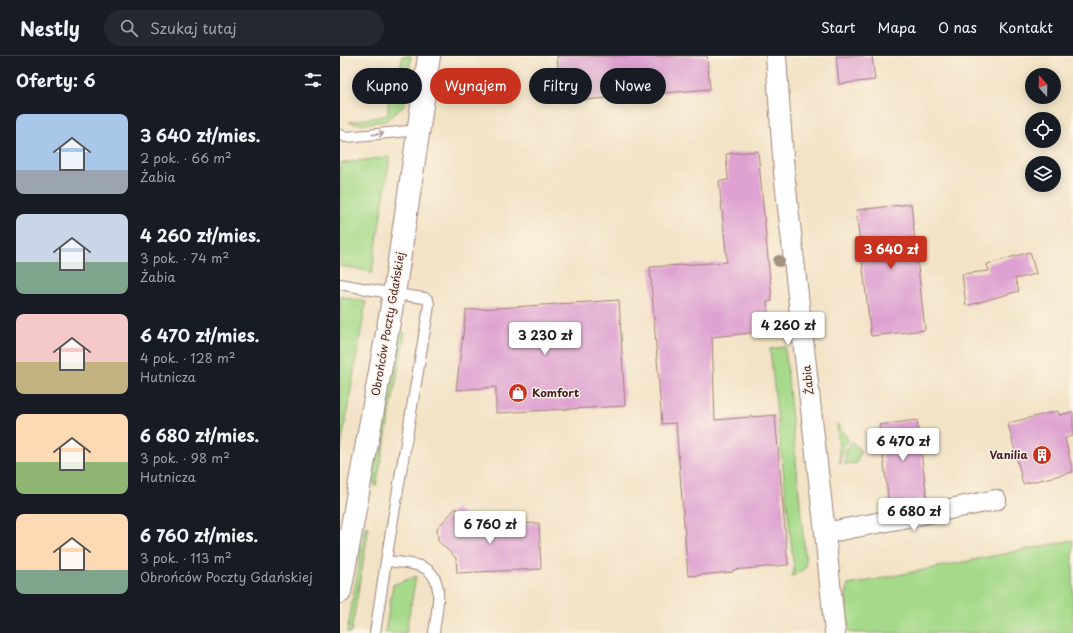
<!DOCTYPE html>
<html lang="pl">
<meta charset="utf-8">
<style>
:root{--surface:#171b24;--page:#242831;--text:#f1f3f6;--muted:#9ea1a6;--line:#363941;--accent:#c8321e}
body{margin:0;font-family:"Playpen Sans",sans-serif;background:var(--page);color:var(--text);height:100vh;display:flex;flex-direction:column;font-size:15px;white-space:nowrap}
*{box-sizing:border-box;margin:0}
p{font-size:13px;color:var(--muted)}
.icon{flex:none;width:22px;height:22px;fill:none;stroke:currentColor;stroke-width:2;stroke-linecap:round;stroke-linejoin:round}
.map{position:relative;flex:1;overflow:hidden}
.details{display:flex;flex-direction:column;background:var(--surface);width:340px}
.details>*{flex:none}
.banner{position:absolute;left:12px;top:12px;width:380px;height:36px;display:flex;gap:8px}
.needle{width:26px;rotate:340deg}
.tools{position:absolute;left:685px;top:12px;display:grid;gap:8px}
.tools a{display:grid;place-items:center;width:36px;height:36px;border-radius:50%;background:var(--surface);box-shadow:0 2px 10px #0003;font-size:20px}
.price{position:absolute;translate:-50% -34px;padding:0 9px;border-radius:4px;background:#fff;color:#222;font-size:13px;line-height:26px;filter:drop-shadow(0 1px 2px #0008)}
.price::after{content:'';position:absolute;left:50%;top:24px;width:12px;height:9px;margin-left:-6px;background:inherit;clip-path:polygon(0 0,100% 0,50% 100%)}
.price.on{background:var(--accent);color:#fff}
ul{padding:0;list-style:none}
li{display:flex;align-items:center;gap:12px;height:100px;padding:0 16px}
li span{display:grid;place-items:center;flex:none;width:112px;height:80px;border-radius:8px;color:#555}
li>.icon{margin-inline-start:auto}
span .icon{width:48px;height:48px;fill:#fffc;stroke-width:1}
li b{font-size:17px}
h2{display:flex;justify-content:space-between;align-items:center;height:48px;padding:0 16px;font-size:17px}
.tag{padding:0 14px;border-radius:18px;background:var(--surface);box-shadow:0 2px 10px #0003;font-size:14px;line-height:36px}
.tag.on{background:var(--accent);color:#fff}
header{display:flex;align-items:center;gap:24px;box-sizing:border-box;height:56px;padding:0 20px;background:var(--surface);border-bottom:1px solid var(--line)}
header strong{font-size:19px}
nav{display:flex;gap:22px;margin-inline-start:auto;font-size:14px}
.search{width:280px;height:36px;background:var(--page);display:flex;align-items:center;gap:10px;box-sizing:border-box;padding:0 14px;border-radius:22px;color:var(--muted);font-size:15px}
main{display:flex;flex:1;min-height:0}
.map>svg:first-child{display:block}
.green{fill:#a6da8a;stroke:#787c5a}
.building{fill:#dea1d1}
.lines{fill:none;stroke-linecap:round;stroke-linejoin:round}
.service-casing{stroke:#9e8178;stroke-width:12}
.minor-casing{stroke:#9e8178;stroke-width:22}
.tertiary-casing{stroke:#9e8178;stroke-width:24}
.service{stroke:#fff;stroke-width:10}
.minor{stroke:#fff;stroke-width:20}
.tertiary{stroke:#fff;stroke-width:22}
.tree{fill:#a3917e}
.oneway{stroke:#ae9aa0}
.labels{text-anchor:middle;stroke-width:3;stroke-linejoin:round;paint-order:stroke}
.street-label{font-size:11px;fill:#4a1f2b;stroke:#fcf5e5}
.poi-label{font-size:11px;font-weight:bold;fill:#4a1f2b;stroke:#fcf5e5;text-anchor:start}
</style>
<header>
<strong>Nestly</strong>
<div class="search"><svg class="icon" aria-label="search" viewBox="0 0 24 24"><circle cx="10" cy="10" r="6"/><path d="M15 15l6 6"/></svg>Szukaj tutaj</div>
<nav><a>Start</a><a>Mapa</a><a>O nas</a><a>Kontakt</a></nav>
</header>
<main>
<section class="details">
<h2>Oferty: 6<svg class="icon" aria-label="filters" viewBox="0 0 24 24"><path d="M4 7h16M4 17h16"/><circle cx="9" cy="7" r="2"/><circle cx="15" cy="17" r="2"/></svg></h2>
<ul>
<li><span style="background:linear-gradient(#a9c7e8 70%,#9aa5b1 0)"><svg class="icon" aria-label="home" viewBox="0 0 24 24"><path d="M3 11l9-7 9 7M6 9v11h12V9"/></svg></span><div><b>3 640 zł/mies.</b><p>2 pok. · 66 m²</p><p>Żabia</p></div></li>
<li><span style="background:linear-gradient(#c9d6e8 60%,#7fa58c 0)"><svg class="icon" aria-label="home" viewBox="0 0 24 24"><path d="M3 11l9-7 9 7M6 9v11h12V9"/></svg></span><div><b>4 260 zł/mies.</b><p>3 pok. · 74 m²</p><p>Żabia</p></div></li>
<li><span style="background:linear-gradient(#f6c9c9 60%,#c2b280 0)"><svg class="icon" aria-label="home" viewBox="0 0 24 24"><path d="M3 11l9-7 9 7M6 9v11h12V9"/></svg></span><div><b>6 470 zł/mies.</b><p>4 pok. · 128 m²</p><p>Hutnicza</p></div></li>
<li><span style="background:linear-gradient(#ffd9b3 60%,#8fb573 0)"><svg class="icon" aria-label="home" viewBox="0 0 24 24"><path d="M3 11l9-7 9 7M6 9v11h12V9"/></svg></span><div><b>6 680 zł/mies.</b><p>3 pok. · 98 m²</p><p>Hutnicza</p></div></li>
<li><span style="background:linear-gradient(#ffd9b3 70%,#7fa58c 0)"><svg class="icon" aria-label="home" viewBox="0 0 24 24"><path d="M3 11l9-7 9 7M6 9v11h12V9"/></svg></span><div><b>6 760 zł/mies.</b><p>3 pok. · 113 m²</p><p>Obrońców Poczty Gdańskiej</p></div></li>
</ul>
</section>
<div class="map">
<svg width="733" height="577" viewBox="0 0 733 577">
<rect width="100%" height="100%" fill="#fcf5e5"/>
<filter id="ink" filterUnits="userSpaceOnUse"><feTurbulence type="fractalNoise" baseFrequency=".025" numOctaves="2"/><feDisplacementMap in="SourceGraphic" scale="8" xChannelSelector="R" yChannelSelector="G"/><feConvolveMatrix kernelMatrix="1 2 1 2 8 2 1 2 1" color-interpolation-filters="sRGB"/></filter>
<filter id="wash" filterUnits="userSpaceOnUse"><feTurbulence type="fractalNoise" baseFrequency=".012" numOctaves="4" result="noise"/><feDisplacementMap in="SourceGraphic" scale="16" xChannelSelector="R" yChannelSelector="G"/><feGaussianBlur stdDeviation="0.9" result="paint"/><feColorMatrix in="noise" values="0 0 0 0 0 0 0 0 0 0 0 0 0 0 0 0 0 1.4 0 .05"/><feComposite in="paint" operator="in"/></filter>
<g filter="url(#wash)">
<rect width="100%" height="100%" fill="#f3e3c6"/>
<g class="green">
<path d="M62,0H71L64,50L46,65L21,68L9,66L48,59V46L62,6Z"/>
<path d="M50,101L32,217L18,213L0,210V107Z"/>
<path d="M0,240L26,246L0,397Z"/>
<path d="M59,275L65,277L36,431L31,422L33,405Z"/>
<path d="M445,291L466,510L463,514L451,521L454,513L430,293Z"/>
<path d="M497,368L509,384C502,391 502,399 500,408Z"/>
<path d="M512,385L521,396L518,402L517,407L504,408L506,396Z"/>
<path d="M25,470L29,471L11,577H7Z"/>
<path d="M733,484V577H509L506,540L508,529Z"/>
<path d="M76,520L66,577H45L53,529Z"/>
</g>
<g id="blocks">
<g class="building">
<path d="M217,0H367L370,33L221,46Z"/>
<path d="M496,0H532L535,24L499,28Z"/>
<path d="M418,95L432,245L427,246L430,275L372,281L375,364L435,359L448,509L393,514V516L348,520L336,367L322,368L310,211L387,206L379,125L388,124L386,98Z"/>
<path d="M571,148L585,274L531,280L516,154Z"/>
<path d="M690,196L696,218L675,223L679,235L626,250L622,218L649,215L647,208Z"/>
<path d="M279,244L285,350L156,357V331L116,334L126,254Z"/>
<path d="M718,355L719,359L733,356V380L725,382L733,416L683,428L668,367Z"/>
<path d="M577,364L587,442L549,447L539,369Z"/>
<path d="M116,452L135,470L199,467L201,513L117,517L116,502L98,485L97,472Z"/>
</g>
</g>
</g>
<g filter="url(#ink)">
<use href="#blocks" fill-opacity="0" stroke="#9e8178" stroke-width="1"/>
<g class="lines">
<defs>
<g id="service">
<path d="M0,79L6,81L79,74"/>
<path d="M0,228L54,238L85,242L88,244L89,248L88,256L46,505C57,506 70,507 80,510C108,519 96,556 94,577"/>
<path d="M35,577L46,505"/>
</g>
<g id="minor">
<path d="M436,0L444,116L485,477L495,577"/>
<path d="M485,477L656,444"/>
</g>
<path id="tertiary" d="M0,536L54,238L78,78L89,0"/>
</defs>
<use href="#service" class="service-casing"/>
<use href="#minor" class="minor-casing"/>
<use href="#tertiary" class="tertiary-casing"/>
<use href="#service" class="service"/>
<use href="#minor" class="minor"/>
<use href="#tertiary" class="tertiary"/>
</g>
<circle class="tree" cx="439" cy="205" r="6"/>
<defs><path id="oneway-shaft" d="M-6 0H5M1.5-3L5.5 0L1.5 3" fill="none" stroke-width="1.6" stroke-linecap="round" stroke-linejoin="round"/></defs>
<use class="oneway" href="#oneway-shaft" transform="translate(38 78) rotate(-6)"/>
</g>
<defs>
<symbol id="shop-disc" viewBox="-11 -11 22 22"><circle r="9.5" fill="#c8321e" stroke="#fcf5e5"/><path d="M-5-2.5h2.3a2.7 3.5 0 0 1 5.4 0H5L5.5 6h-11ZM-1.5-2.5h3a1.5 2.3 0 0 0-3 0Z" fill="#fff"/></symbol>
<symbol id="building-disc" viewBox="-11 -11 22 22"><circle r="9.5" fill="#c8321e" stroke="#fcf5e5"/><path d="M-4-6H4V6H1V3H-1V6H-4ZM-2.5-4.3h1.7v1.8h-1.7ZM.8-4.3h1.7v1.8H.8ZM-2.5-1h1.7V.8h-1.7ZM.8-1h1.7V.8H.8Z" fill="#fff"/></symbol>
</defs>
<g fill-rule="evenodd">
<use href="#shop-disc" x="167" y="326" width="22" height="22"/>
<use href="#building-disc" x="691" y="388" width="22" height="22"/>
</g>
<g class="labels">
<g class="street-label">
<text transform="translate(48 268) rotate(-80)" y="4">Obrońców Poczty Gdańskiej</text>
<text transform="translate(468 324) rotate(-96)" y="4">Żabia</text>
</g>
<g class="poi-label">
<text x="192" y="341">Komfort</text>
<text x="688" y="403" text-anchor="end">Vanilia</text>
</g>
</g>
</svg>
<div class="tools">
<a><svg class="needle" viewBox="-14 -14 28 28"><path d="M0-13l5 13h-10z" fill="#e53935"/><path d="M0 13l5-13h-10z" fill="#9ea1a6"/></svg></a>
<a><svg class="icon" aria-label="locate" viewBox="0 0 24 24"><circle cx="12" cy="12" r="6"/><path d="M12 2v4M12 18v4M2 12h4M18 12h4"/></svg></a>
<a><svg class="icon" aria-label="layers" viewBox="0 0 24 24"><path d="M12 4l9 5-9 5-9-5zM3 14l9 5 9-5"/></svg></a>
</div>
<b class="price on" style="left:551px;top:214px">3 640 zł</b>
<b class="price" style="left:448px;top:290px">4 260 zł</b>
<b class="price" style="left:205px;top:300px">3 230 zł</b>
<b class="price" style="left:563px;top:406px">6 470 zł</b>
<b class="price" style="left:574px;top:476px">6 680 zł</b>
<b class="price" style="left:150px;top:489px">6 760 zł</b>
<div class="banner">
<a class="tag">Kupno</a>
<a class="tag on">Wynajem</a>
<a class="tag">Filtry</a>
<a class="tag">Nowe</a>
</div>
</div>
</main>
